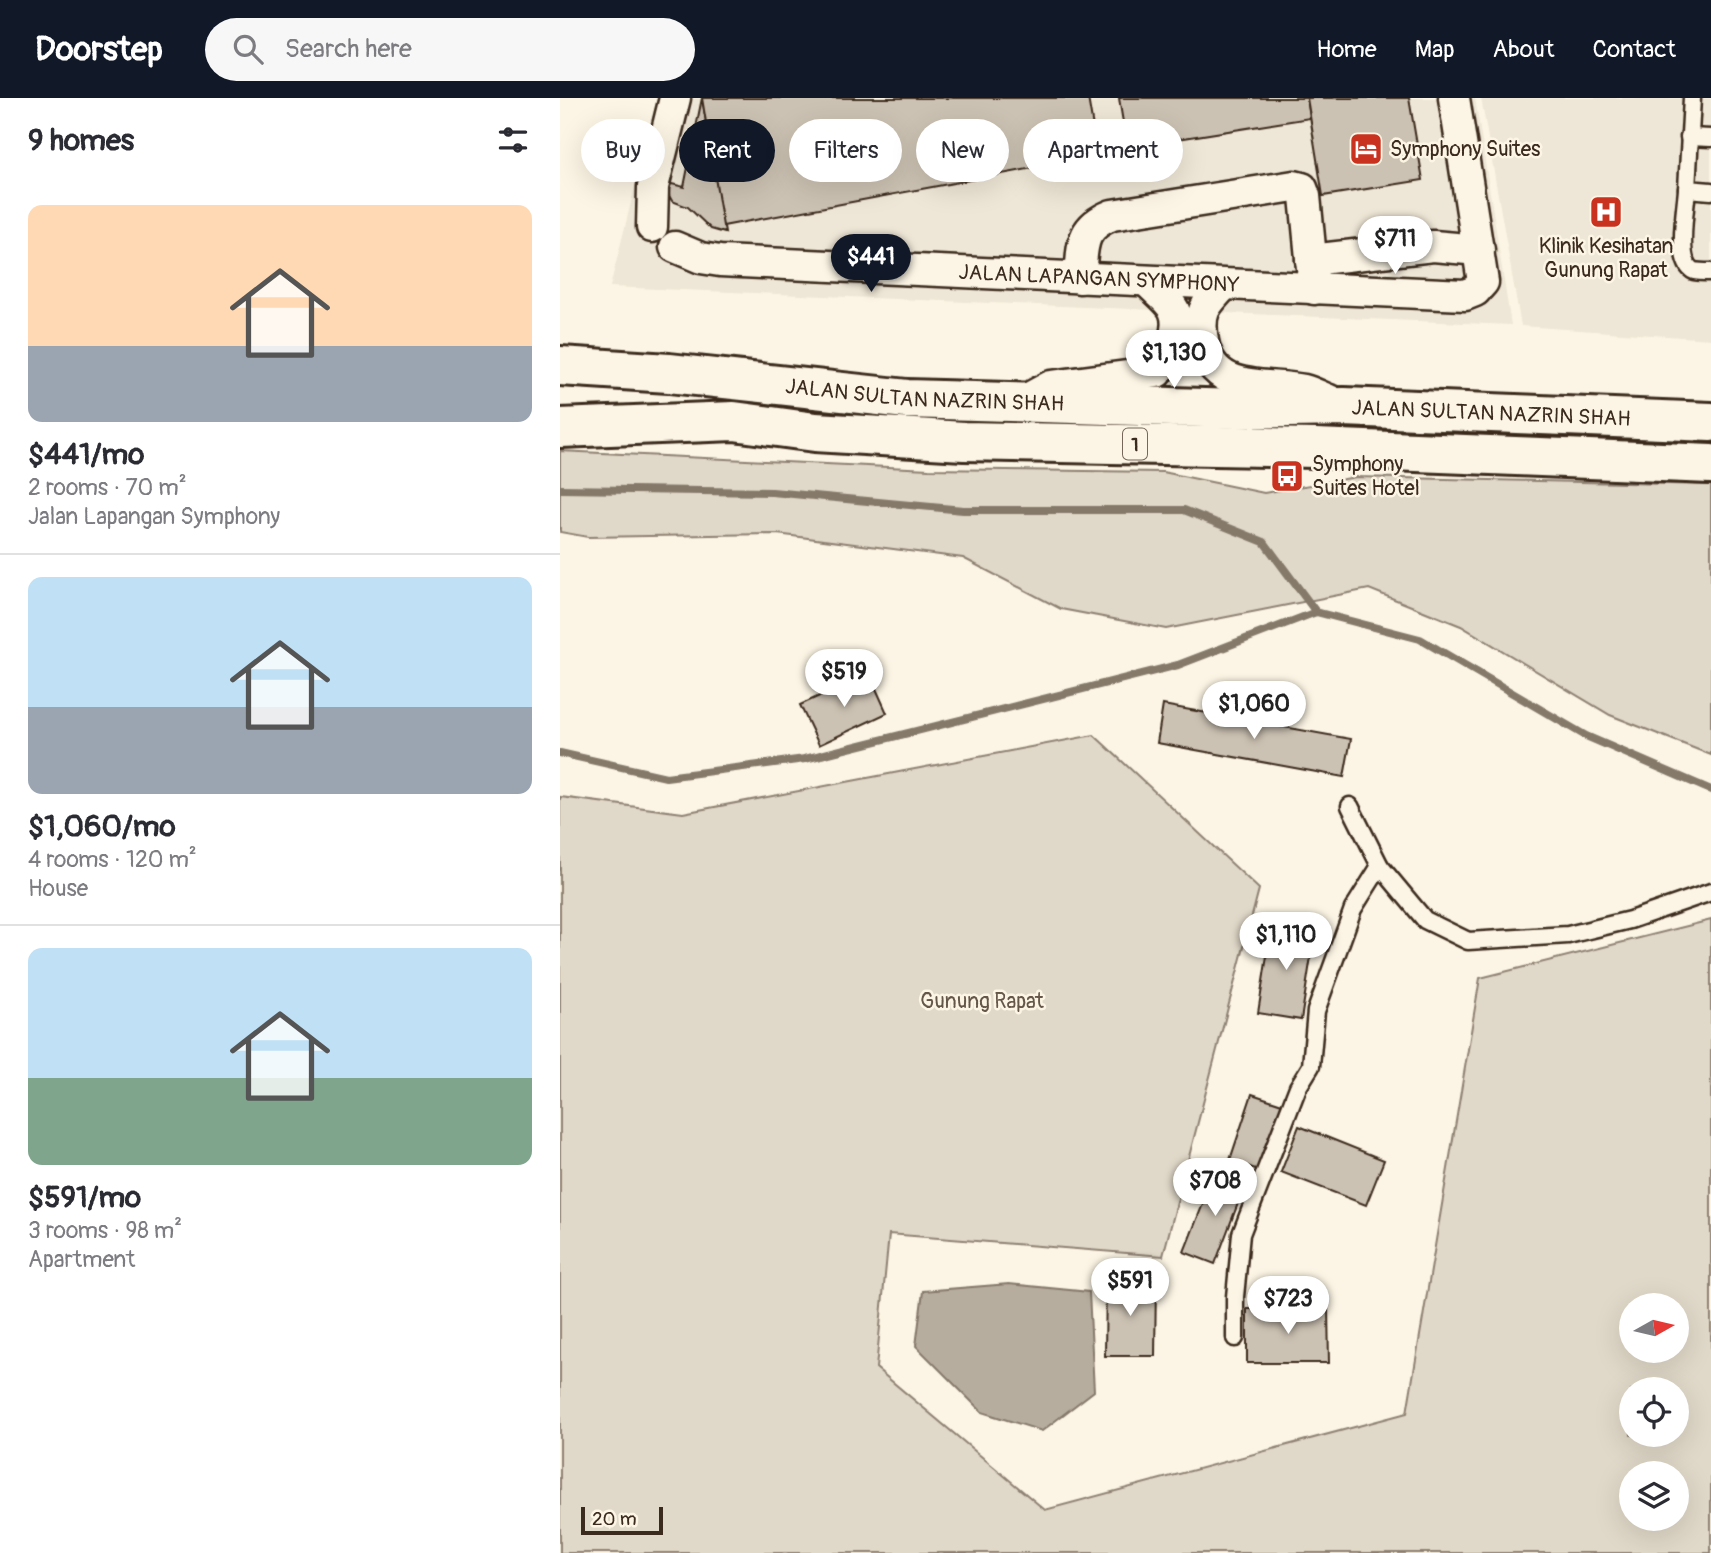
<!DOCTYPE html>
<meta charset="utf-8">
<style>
:root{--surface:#fff;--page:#f7f7f7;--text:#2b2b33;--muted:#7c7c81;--line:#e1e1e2;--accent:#111827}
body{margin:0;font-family:Pangolin,sans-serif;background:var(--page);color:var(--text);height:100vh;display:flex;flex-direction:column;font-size:26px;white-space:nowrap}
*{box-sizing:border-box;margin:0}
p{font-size:23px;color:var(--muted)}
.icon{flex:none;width:38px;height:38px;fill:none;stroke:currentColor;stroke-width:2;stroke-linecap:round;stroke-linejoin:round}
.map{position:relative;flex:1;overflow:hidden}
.drawer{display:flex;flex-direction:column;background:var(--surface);width:560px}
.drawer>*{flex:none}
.hud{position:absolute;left:21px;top:21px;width:665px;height:63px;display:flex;gap:14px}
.needle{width:46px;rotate:82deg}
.buttons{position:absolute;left:1059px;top:1195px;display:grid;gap:14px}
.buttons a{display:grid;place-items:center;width:70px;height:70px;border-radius:50%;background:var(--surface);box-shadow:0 7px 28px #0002;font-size:35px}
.scale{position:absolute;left:21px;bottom:18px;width:82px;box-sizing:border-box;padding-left:7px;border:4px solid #3b2a1e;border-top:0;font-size:19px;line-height:24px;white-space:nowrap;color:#3b2a1e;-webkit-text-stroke:5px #fcf5e5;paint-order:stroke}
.price{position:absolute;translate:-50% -60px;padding:0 16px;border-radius:24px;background:#fff;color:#222;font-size:23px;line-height:46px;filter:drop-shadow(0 2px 4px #0008)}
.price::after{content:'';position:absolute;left:50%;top:42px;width:21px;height:16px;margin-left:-10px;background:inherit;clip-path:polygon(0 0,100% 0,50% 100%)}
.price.active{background:var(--accent);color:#fff}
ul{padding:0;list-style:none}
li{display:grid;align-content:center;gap:14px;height:371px;padding:0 28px}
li+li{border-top:2px solid var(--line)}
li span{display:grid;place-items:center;height:217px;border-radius:14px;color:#555}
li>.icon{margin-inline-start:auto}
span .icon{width:126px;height:126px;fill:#fffc;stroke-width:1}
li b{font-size:30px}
h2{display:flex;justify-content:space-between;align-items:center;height:84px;padding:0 28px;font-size:30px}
.tag{padding:0 24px;border-radius:32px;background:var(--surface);box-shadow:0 7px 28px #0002;font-size:24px;line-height:63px}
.tag.active{background:var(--accent);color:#fff}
header{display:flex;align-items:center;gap:42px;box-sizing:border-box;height:98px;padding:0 35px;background:var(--accent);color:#fff}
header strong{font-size:33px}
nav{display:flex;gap:38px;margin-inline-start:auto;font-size:24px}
.search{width:490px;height:63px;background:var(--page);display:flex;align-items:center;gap:18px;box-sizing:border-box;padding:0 24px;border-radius:38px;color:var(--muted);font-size:26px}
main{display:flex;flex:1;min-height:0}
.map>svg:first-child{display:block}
.built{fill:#eee6d6}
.green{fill:#e0d8c8;stroke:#8e8173;stroke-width:2;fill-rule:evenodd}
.water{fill:#b7ad9e;stroke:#85796b;stroke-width:2}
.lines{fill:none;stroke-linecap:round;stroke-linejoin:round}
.stream{stroke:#85796b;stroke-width:8}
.building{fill:#ccc2b3;stroke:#3b2a1e;stroke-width:2}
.service-casing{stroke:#3b2a1e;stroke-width:21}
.minor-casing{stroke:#3b2a1e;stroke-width:35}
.trunk-casing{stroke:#3b2a1e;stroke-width:44}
.service{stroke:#fcf5e5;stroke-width:16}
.minor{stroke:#fcf5e5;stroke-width:30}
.trunk{stroke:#fcf5e5;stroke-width:38}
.labels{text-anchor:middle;stroke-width:5;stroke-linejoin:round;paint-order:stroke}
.shield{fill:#fcf5e5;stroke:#75675a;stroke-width:2}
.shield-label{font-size:19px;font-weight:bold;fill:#3b2a1e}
.poi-label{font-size:21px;fill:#3b2a1e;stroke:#fcf5e5;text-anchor:start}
.street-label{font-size:21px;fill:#3b2a1e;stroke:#fcf5e5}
.park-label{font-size:21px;fill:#645648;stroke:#fcf5e5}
</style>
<header>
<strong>Doorstep</strong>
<div class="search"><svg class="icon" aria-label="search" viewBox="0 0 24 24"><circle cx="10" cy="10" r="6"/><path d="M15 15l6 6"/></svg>Search here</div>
<nav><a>Home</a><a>Map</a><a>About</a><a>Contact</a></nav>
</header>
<main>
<section class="drawer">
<h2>9 homes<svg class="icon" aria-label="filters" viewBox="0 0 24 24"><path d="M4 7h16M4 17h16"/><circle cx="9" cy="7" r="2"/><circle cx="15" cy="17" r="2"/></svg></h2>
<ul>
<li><span style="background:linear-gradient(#ffd9b3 65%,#9aa5b1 0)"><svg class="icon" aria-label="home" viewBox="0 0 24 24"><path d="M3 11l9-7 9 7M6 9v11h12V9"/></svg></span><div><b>$441/mo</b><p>2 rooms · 70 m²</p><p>Jalan Lapangan Symphony</p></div></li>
<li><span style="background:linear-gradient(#bfe0f5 60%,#9aa5b1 0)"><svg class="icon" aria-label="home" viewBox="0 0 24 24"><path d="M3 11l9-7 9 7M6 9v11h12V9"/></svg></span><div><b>$1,060/mo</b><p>4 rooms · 120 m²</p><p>House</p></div></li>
<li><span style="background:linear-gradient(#bfe0f5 60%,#7fa58c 0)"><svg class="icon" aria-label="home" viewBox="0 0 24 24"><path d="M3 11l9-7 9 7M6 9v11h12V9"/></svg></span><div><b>$591/mo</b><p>3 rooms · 98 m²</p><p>Apartment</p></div></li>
</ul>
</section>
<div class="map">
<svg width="1151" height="1455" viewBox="0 0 1151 1455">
<rect width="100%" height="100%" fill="#fcf5e5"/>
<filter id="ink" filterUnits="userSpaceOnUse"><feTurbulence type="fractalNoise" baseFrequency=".0143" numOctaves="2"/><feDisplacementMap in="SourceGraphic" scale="14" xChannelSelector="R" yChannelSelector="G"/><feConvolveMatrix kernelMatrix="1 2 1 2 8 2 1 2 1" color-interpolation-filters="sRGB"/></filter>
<g filter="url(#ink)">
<g class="built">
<path d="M97,0H915L951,227L50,189Z"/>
<path d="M921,0H1151V241L961,228Z"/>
</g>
<g class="green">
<path d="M0,353L369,371L603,374L704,395L796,379L1151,387V657L1050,617L901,528L809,491L606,531L501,511L403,460L217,436L28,439L0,434Z"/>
<path d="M534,637L699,791L603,1158L329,1136L316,1270L485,1412L847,1315L920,880L1151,822V1455H0V699L123,715ZM1071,1208H1116V1253H1071ZM1071,1292H1116V1337H1071ZM1071,1376H1116V1421H1071Z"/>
</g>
<path class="water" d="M449,1186L529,1194L534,1293L482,1333L422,1314L356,1248L363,1193Z"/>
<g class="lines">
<g class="stream">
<path d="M0,391L212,394L403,412H624L704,444L756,514"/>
<path d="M0,655L106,679L245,661L618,567L756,514L860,541L1026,638L1151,692"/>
</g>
</g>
<g class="building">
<path d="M142,0L165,135L151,131L128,109L112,103L105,90L112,86L124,89Z"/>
<path d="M142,0H528L538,58L163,128Z"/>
<path d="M559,0H747L750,20L567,49Z"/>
<path d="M747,0H849L863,82L763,98Z"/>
<path d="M309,575L327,615L259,647L240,607Z"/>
<path d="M603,607L791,641L784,679L597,645Z"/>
<path d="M712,826L755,833L741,922L698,915Z"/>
<path d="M692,996L722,1006L701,1073L670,1062Z"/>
<path d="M739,1028L824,1062L806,1107L721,1074Z"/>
<path d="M656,1073L686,1084L655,1166L624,1154Z"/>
<path d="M546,1182L596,1183L595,1258H545Z"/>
<path d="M687,1211H768L769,1265H687Z"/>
</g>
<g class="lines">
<defs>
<g id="service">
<path d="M1132,0L1127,91L1151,93"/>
<path d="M1129,39L1151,40"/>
<path d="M1127,91C1126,109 1115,165 1134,173C1138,174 1146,174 1151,174"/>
<path d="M790,708L820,768L865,822L908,843L1008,837L1070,822L1151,794"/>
<path d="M675,1240V1199L681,1136L738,989L751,968L756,913L793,811L820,768"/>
</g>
<g id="minor">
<path d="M92,129L93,89L115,0"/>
<path id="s1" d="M115,149L141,160L160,163L905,197L915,193L923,184L894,0"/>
<path d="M751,162L873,148L919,152"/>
<path d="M520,180C523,149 519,130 552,117L734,88L742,90L745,98L754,191"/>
<path d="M664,187C645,207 638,214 643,243C652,296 704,284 744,292C752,294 761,299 769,302"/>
<path d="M469,300L491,288L597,274C607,256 623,233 614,212C609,202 595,192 587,183"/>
</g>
<g id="trunk">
<path id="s2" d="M0,268L109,275L347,301L677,311L784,309L1151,324"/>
<path d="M0,330L174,323L255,334L404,343L756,350L1151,366"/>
</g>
</defs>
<use href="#service" class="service-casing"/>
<use href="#minor" class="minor-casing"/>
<use href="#trunk" class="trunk-casing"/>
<use href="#service" class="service"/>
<use href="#minor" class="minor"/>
<use href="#trunk" class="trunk"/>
</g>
</g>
<defs>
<symbol id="hotel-square" viewBox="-11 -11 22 22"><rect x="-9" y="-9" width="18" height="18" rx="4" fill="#c8321e" stroke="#fcf5e5"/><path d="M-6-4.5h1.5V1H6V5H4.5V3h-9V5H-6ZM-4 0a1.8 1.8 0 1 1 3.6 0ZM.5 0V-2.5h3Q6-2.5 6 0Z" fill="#fff"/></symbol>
<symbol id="hospital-square" viewBox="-11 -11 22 22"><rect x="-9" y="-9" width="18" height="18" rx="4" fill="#c8321e" stroke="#fcf5e5"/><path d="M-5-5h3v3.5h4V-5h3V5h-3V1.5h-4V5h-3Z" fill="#fff"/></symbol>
<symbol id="bus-square" viewBox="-11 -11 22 22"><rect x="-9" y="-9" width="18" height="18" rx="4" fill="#c8321e" stroke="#fcf5e5"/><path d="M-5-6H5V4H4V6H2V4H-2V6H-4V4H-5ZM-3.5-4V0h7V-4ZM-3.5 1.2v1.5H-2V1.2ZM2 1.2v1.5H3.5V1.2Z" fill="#fff"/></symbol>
</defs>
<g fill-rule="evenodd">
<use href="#hotel-square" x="787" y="32" width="38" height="38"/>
<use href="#hospital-square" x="1027" y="95" width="38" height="38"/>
<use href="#bus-square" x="708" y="359" width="38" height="38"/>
</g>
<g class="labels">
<rect class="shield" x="563" y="330.5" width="24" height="31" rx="5"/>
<g class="shield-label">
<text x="575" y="353">1</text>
</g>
<g class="poi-label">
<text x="830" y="58">Symphony Suites</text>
<text x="1046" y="155" text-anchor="middle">Klinik Kesihatan<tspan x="1046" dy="24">Gunung Rapat</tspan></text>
<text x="752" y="373">Symphony<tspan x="752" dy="24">Suites Hotel</tspan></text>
</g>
<g class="street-label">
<text dy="7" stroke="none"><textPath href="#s1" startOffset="427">JALAN LAPANGAN SYMPHONY</textPath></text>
<text dy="7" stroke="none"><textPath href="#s2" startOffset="366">JALAN SULTAN NAZRIN SHAH</textPath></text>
<text dy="7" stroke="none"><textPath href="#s2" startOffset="933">JALAN SULTAN NAZRIN SHAH</textPath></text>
</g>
<g class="park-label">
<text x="422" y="910">Gunung Rapat</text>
</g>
</g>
</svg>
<div class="buttons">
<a><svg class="needle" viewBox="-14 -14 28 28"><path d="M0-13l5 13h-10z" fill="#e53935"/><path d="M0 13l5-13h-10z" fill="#7c7c81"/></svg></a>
<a><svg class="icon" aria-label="locate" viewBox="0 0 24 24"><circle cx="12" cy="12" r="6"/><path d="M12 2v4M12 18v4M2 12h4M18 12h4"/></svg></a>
<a><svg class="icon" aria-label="layers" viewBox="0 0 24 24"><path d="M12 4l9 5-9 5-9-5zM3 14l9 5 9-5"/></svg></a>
</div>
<div class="scale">20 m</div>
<b class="price" style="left:835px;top:178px">$711</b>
<b class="price active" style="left:311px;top:196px">$441</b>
<b class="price" style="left:614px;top:292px">$1,130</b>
<b class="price" style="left:284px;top:611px">$519</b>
<b class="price" style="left:694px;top:643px">$1,060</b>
<b class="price" style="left:726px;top:874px">$1,110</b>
<b class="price" style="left:655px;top:1120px">$708</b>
<b class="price" style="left:570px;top:1220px">$591</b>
<b class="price" style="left:728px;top:1238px">$723</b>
<div class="hud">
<a class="tag">Buy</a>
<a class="tag active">Rent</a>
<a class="tag">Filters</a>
<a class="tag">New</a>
<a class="tag">Apartment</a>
</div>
</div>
</main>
